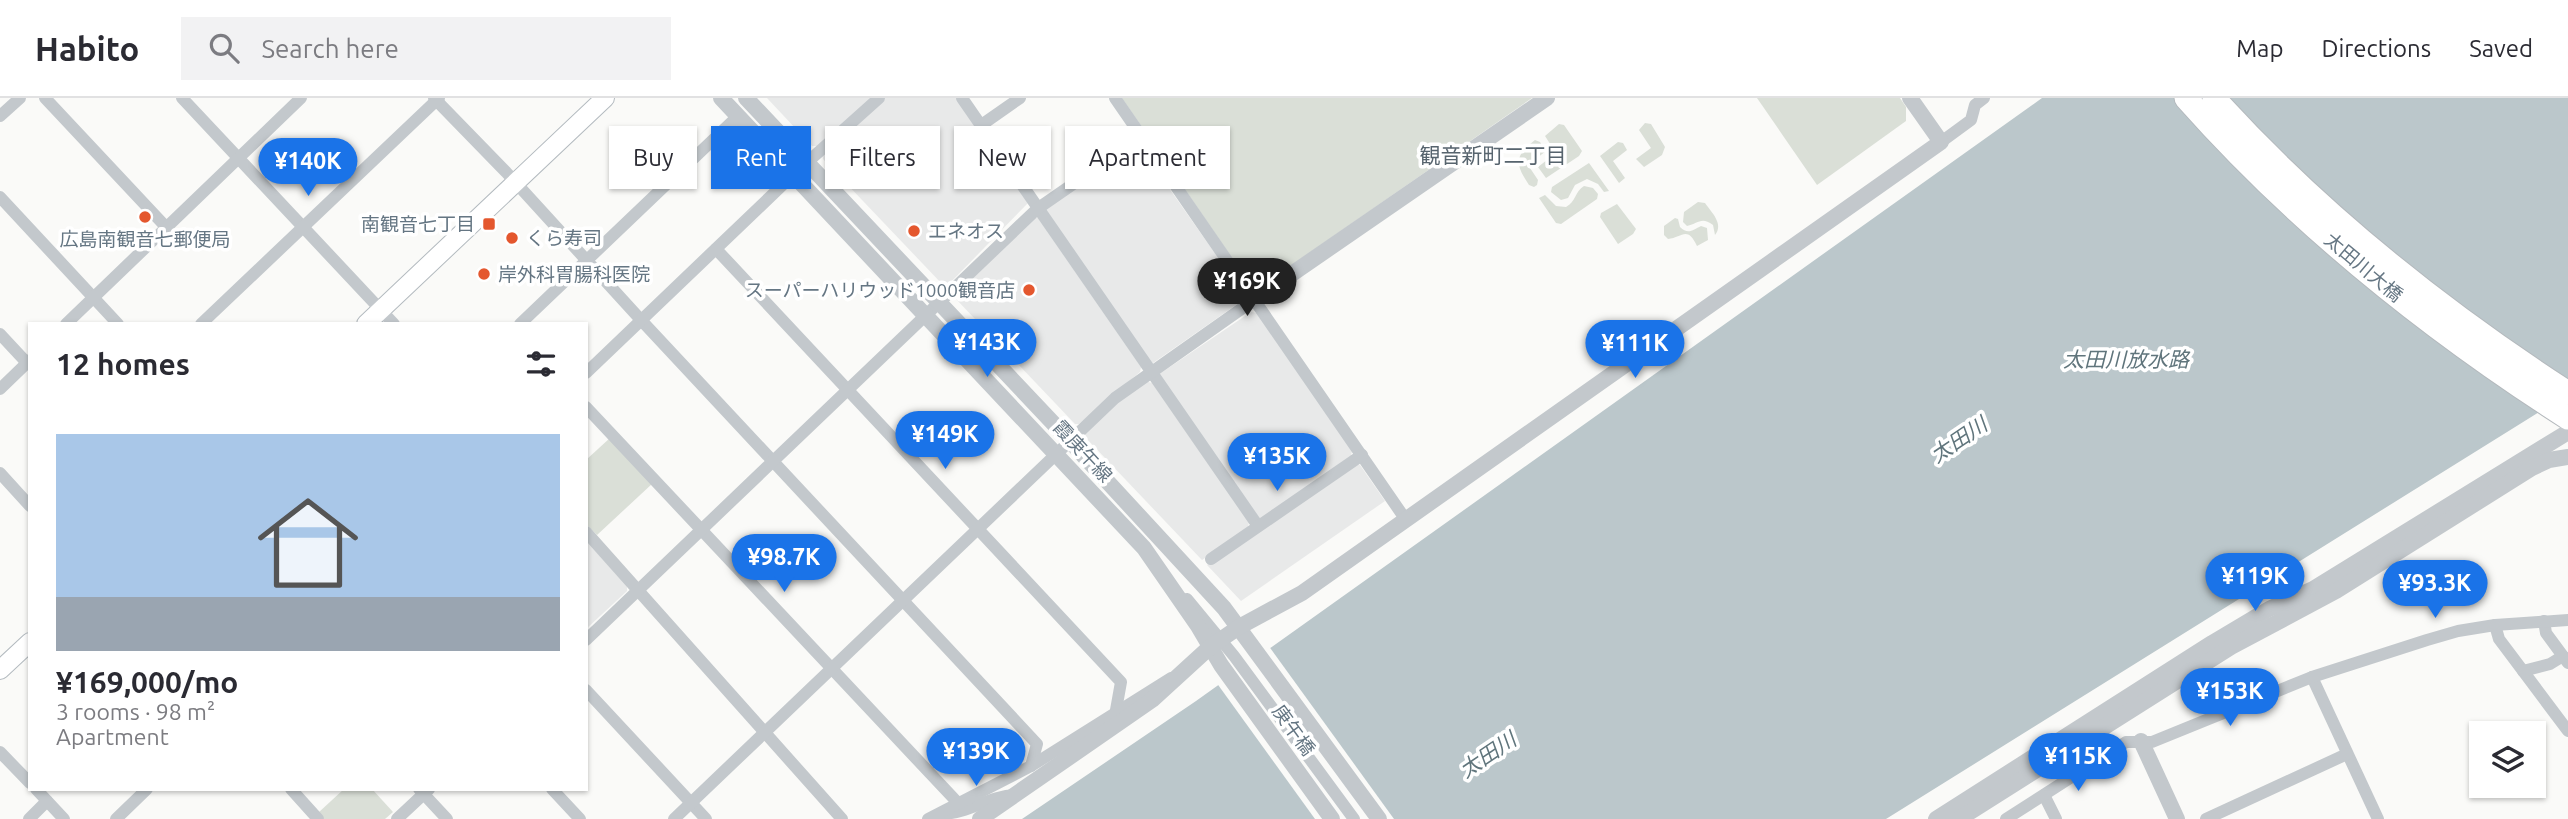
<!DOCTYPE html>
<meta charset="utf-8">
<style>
:root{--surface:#fff;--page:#f2f2f3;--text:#2b2b33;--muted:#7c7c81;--line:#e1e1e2;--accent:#1a73e8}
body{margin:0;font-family:Ubuntu,"Noto Sans JP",sans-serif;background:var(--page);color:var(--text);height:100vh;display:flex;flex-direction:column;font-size:26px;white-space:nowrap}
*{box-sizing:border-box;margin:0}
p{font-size:23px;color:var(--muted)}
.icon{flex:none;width:38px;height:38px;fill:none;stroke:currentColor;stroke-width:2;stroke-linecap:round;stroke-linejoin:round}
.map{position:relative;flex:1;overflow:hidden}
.side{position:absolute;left:28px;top:224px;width:560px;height:469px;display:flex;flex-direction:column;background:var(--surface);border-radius:0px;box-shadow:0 2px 5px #0004}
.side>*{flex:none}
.banner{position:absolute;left:609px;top:28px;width:665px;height:63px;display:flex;gap:14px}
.fabs{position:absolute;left:2469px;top:623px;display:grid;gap:14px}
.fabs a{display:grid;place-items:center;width:77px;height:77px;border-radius:0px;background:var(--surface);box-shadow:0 2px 5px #0004;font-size:35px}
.price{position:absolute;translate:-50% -60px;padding:0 16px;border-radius:24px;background:var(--accent);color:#fff;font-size:23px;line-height:46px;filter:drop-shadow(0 2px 4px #0008)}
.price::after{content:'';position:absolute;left:50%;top:42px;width:21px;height:16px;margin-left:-10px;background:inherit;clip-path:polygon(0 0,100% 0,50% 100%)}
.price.selected{background:#222;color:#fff}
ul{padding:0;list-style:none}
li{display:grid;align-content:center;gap:14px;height:371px;padding:0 28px}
li span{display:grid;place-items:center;height:217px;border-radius:0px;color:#555}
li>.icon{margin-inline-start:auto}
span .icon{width:126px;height:126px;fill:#fffc;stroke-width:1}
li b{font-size:30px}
h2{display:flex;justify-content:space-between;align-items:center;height:84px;padding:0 28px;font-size:30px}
.chip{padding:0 24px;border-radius:0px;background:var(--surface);box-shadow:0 2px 5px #0004;font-size:24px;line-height:63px}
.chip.selected{background:var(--accent);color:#fff}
header{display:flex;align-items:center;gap:42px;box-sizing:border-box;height:98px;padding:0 35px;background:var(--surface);border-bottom:2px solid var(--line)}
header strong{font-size:33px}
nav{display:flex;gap:38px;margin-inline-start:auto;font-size:24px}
.search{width:490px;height:63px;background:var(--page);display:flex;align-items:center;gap:18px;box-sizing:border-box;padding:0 24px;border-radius:0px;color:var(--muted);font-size:26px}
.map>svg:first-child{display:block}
.built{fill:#e8e9e9}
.green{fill:#dadfd7}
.water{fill:#bbc7cb}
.pier{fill:#fafaf8}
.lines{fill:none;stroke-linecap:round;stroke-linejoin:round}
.secondary-casing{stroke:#b3babf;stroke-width:20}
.motorway-casing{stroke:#b4b9bd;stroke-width:25}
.minor{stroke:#c3c8cc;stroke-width:12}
.tertiary{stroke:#c3c8cc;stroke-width:16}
.secondary{stroke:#fff;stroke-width:18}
.motorway{stroke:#fff;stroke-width:23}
.poi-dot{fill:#e4572e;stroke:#fff;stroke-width:2.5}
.labels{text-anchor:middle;stroke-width:7;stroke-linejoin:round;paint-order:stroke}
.poi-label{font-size:19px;fill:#657683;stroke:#fff;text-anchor:start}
.street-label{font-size:19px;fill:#657683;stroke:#fff}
.neighbourhood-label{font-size:21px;fill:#57646e;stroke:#fff}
.water-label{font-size:21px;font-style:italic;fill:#60757c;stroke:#fff}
</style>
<header>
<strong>Habito</strong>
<div class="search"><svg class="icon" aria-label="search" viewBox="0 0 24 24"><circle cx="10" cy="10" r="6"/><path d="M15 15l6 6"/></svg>Search here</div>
<nav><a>Map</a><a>Directions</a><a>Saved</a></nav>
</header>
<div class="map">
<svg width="2568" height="721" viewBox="0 0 2568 721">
<rect width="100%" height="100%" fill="#fafaf8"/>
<g class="built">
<path d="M767,0H872L817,48H812Z"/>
<path d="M884,0H956L1028,105L947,188L943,187L823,61L822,55Z"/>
<path d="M1136,48L1140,49L1245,198L1243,202L1153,265L1147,263L1045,110Z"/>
<path d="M1032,120H1038L1141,269L1140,274L1079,326H1075L956,201V196Z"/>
<path d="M1251,214L1257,215L1352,353L1351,358L1260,421L1158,277Z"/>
<path d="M1145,283L1152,285L1249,424L1248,430L1202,462L1086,340L1085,336L1117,304Z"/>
<path d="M1354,365L1360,367L1385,403L1241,503L1207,467Z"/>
<path d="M586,443L627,488V493L586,531Z"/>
</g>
<g class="green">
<path d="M1122,0H1532L1263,187L1248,183Z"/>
<path d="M1757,0H1900L1906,9V23L1817,87Z"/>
<path d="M1645,25L1651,26L1665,49L1662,57L1644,69L1636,61L1651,50L1639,32Z"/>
<path d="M1559,26L1564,27L1582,53L1579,58L1546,80L1538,69L1556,55L1545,38Z"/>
<path d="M1535,42L1540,44L1546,53L1528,67L1538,82L1537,87L1534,89L1529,87C1515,66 1514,58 1535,42Z"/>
<path d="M1618,44L1623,45L1627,52L1613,63L1625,80L1619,85L1600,58Z"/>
<path d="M1589,65L1609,93L1604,94L1598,86L1587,81L1575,87L1568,100L1561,102L1551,94L1552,89Z"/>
<path d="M1584,88L1593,90L1598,96L1597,101L1561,126L1556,125L1539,100L1545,97L1556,108L1566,109C1576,104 1575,93 1584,88Z"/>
<path d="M1698,104L1705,105C1712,115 1724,126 1715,137L1713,127C1701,118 1698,126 1687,128L1683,124L1684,114Z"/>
<path d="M1617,106L1636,131L1633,136L1618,146L1600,119L1601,115Z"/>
<path d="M1675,120L1678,121L1680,129C1688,137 1693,132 1701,128L1707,130L1708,142L1697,148C1687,127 1682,140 1668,141L1664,137V128Z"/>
<path d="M610,340L653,385L597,437L586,426V362Z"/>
<path d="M344,691H372L393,714L385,721H324L318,715Z"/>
</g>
<path class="water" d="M2042,0H2568V296L1886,721H1022L1196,603Z"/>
<path class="pier" d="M1268,547L1394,721H1315L1216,584Z"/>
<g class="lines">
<defs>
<g id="secondary">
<path d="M366,226L605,0"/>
<path d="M0,572L30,544"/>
</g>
<g id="motorway">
<path d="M2186,0C2296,124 2429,231 2568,320"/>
<path d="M2214,0C2317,114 2440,212 2568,295"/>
</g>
</defs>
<use href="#secondary" class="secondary-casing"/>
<use href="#motorway" class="motorway-casing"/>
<g class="minor">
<path d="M45,0L166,129"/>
<path d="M182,0L394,226"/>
<path d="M434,0L506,74L641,222L1037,646L1031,668"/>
<path d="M962,0L1258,428"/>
<path d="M1115,0L1406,422"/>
<path d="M0,18L20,0"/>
<path d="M980,28L1020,0"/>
<path d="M1941,44L1971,22L1975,7L1984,0"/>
<path d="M0,99L118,226"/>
<path d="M716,151L1121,584L1116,612"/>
<path d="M66,226L301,0"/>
<path d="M201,226L439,0"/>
<path d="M520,226L738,18"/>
<path d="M0,236L27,265"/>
<path d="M586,275L793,77L879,0"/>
<path d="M0,291L30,262"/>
<path d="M586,309L958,705"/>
<path d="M0,375L30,408"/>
<path d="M586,434L842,721"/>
<path d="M1211,461L1362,357"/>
<path d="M1187,501L1234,558L1354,721"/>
<path d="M2544,523L2546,535L2568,565"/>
<path d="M2495,527L2499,541L2568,633"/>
<path d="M586,542L1037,111L1141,39"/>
<path d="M2523,573L2550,566L2563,558"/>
<path d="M2312,579L2378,721"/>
<path d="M586,592L706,721"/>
<path d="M0,654L30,685"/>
<path d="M36,691L64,721"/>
<path d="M291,691L318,721"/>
<path d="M419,691L447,721"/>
<path d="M552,691L580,721"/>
<path d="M2044,697L2056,721"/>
<path d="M942,716C969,715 989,698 1015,697"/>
<path d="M29,721L47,703"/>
<path d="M116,721L147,691"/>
<path d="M397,721L429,691"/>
<path d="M674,721L1115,300L1254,202"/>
<path d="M928,721L1031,668L1171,580"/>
<path d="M2006,721L2126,644H2152L2312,579L2427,542L2458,533L2495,527L2568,522"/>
<path d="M2206,721L2347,656"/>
</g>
<g class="tertiary">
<path d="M721,0L1144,450L1198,528L1221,567L1332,721"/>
<path d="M746,0L1070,343L1224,510L1379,721"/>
<path d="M1254,202L1547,0"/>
<path d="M2141,643L2177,721"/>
<path d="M980,721L1152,602L1210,549L1239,529L1302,495L1941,44L1910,0"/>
<path d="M1936,721L2212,545L2269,511L2313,491L2568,334"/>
<path d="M1959,721L2231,549L2336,493L2532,370L2549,362L2568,359"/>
</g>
<use href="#secondary" class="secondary"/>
<use href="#motorway" class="motorway"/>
</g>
<g class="poi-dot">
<circle cx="145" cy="119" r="7"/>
<rect x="482" y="119" width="14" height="14" rx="3.5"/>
<circle cx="914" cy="133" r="7"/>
<circle cx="512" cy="140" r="7"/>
<circle cx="484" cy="176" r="7"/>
<circle cx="1029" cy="192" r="7"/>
</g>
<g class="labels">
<g class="poi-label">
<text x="475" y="133" text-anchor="end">南観音七丁目</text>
<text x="928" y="140">エネオス</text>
<text x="526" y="147">くら寿司</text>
<text x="145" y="148" text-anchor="middle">広島南観音七郵便局</text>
<text x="498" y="183">岸外科胃腸科医院</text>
<text x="1015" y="199" text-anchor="end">スーパーハリウッド1000観音店</text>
</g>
<g class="street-label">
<text transform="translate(2364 169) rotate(40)" y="7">太田川大橋</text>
<text transform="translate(1083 353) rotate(47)" y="7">霞庚午線</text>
<text transform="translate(1294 632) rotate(54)" y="7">庚午橋</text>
</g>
<g class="neighbourhood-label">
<text x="1493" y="65">観音新町二丁目</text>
</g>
<g class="water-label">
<text x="2126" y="269">太田川放水路</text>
<text transform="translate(1959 342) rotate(-34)" y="7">太田川</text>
<text transform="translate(1488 657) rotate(-34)" y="7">太田川</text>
</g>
</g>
</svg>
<div class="fabs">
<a><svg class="icon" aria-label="layers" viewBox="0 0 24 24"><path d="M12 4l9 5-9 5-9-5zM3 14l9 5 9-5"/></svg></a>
</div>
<b class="price" style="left:308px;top:100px">¥140K</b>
<b class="price selected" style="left:1247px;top:220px">¥169K</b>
<b class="price" style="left:987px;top:281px">¥143K</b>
<b class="price" style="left:1635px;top:282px">¥111K</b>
<b class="price" style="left:945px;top:373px">¥149K</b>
<b class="price" style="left:1277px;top:395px">¥135K</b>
<b class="price" style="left:784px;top:496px">¥98.7K</b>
<b class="price" style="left:2255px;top:515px">¥119K</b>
<b class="price" style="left:2435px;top:522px">¥93.3K</b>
<b class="price" style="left:2230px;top:630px">¥153K</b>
<b class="price" style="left:976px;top:690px">¥139K</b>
<b class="price" style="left:2078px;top:695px">¥115K</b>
<div class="banner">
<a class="chip">Buy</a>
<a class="chip selected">Rent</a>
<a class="chip">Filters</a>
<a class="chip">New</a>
<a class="chip">Apartment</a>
</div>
<section class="side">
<h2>12 homes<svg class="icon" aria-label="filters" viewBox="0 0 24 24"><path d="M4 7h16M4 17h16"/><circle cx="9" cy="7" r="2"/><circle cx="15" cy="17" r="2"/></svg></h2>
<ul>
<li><span style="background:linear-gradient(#a9c7e8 75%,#9aa5b1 0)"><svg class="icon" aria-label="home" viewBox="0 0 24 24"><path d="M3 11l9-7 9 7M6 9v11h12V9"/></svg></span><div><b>¥169,000/mo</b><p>3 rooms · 98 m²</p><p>Apartment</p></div></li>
</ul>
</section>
</div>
